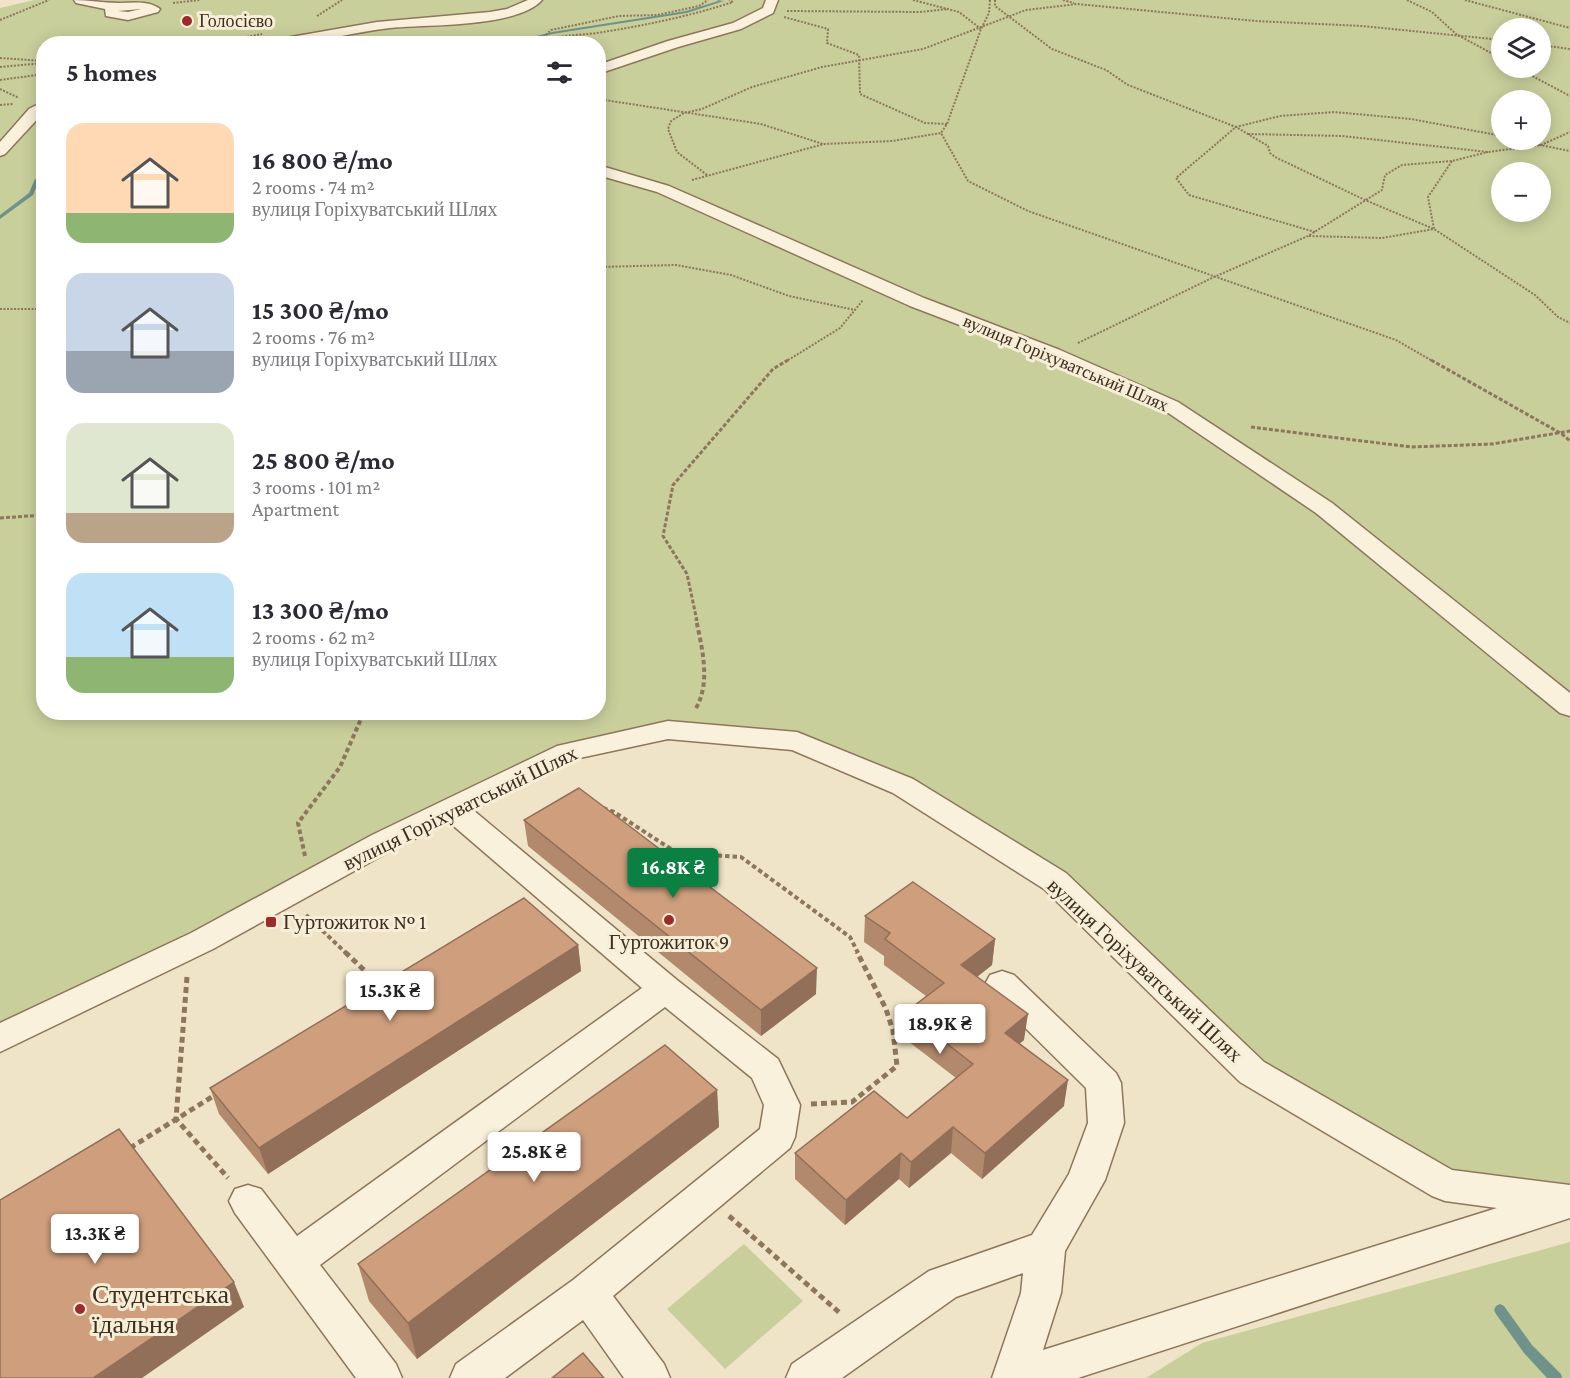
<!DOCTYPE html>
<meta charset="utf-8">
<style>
:root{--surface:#fff;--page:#f2f2f3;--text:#2b2b33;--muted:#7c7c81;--accent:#0b8043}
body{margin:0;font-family:"Crimson Pro",serif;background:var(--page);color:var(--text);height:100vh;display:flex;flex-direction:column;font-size:22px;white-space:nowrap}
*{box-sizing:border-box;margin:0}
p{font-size:20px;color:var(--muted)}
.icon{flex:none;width:33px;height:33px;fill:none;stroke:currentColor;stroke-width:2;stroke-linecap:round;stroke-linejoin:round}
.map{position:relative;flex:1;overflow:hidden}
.details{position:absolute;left:36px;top:36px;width:570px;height:684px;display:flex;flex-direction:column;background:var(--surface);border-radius:24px;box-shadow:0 3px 15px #0003}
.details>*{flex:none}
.fabs{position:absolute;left:1491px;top:18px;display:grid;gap:12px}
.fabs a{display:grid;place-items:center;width:60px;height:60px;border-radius:50%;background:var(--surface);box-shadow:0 3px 15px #0003;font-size:30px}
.price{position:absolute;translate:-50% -51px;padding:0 14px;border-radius:6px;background:#fff;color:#222;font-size:20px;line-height:39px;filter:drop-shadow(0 2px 3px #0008)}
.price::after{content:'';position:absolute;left:50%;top:36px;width:18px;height:14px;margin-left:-9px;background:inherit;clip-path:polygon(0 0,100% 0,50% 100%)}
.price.current{background:var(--accent);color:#fff}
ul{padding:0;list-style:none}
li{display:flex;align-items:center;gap:18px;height:150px;padding:0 30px}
li span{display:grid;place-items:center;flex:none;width:168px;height:120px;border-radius:18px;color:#555}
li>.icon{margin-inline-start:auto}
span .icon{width:72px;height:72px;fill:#fffc;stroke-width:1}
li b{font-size:26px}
h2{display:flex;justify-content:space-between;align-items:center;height:72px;padding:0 30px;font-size:26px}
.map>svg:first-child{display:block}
.green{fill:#c9cf9b;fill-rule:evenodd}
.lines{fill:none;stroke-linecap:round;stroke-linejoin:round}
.stream{fill:#6f938a;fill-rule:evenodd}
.minor-casing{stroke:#8d765c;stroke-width:3}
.path-far3{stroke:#8d765c;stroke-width:2;stroke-dasharray:2 1.5;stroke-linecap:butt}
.path-far2{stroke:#8d765c;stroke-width:3;stroke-dasharray:4 2;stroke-linecap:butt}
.path-far1{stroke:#8d765c;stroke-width:4;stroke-dasharray:4.5 3;stroke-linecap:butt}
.path{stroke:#8d765c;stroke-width:5;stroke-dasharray:6 4;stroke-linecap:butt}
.minor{fill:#faf1dc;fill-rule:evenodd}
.wall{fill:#b2896c}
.shaded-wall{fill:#916f58}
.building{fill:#cf9f7d;stroke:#916f58;stroke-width:1.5}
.poi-dot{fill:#9e2a2b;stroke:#f7eed8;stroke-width:2}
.labels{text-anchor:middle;stroke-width:6;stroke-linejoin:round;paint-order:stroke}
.far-poi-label{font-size:18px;fill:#3d2e20;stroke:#f7eed8;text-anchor:start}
.far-street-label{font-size:18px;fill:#3d2e20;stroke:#f7eed8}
.street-label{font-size:21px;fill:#3d2e20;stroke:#f7eed8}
.poi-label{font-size:21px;fill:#3d2e20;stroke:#f7eed8;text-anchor:start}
.near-poi-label{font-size:26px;fill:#3d2e20;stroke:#f7eed8;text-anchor:start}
</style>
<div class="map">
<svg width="1570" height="1378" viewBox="0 0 1570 1378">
<rect width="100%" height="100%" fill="#f0e4c8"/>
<g class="green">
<path d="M34,0H1570V1186L1449,1174L1265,1065L913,779L804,735L670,722L557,746L188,936L0,1025V8ZM1502,28H1540V68H1502ZM44,44H598V712H44ZM1502,100H1540V140H1502ZM1502,172H1540V212H1502Z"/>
<path d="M1570,1242V1378H1146L1202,1343Z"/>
<path d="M744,1244L803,1301L725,1369L667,1309Z"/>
</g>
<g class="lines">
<g class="stream">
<path d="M717,0L724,1L687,13L552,34L515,44H506L552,32L686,11L718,1Z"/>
<path d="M44,177V180L39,181L33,195L0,219V215L29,193L35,179Z"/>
<path d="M1500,1304L1504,1306L1532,1345L1561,1374L1562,1378H1547L1524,1353L1496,1314L1494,1310L1496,1306Z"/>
</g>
<defs>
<g id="minor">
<path d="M74,0C89,0 104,3 118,3C133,3 148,0 160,9L158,12L128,20L106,16L105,9L76,3ZM141,9L128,12L118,11Z"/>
<path d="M528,0H542C517,28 427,24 390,28C350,33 311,44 271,44L291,37L377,22L490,12L507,9Z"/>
<path d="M766,0H778L773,13L741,29L678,47L598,74V65L668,41L733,23L763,8Z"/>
<path d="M44,101V112L5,154L0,156V142L29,109Z"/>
<path d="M598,165L669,186L924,298L1060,350L1178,402L1332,503L1570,693V716L1560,713L1316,513L1164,410L1046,358L910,306L657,192L598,175Z"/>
<path d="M668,721L797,732L913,779L1066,873L1264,1062L1452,1170L1570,1185V1218L1078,1378H992L1021,1293L1023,1273L956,1297L842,1378H786L792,1364L929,1271L1032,1235L1069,1174L1088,1123L1086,1088L990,993L985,984L990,975L1002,971L1014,975L1116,1073L1121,1083L1124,1123L1105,1180L1065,1251L1061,1293L1043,1350L1497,1208L1445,1201L1432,1196L1240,1082L1044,889L893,793L792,750L668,739L575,759L473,810L677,980L778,1059L800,1105L795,1137L790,1148L613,1296L664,1364L670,1378H624L583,1320L505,1378H450L456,1364L573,1280L760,1129L764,1105L752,1078L665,1007L320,1265L396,1364L402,1378H356L235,1213L229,1201L235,1189L248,1185L261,1189L297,1236L642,988L449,822L394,849L213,949L0,1052V1023L191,933L372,835L557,746Z"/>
</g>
</defs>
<use href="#minor" class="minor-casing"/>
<g class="path-far3">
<path d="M913,0L959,12L981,29"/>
<path d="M990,0L989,13L981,29L947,124L941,133L968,181L1028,211L1396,340L1434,362"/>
<path d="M995,0V6L1052,49L1106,70L1128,85L1236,127L1268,146L1270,153L1275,157L1365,200L1434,229L1535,295L1558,317L1570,323"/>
<path d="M1063,0L1074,3"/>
<path d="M1407,0L1432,12L1456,34L1502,59"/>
<path d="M1465,0L1570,28"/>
<path d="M173,3L200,0"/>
<path d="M787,11L920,12L948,9"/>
<path d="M317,16L342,0"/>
<path d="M784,17L828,29L827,43L859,55L860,94L925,123L947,124"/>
<path d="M0,20L49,0"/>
<path d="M541,40L551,30L619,16L657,15L699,6L708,0"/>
<path d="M209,44L262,34"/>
<path d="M535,44C555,34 581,36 603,32C647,25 690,16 733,2L729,0"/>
<path d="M1540,45L1570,49"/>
<path d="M0,58L44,61"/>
<path d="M0,67L44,63"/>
<path d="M1517,68L1570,96"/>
<path d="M0,80L44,74"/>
<path d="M0,89L19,98"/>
<path d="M598,99L761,124L823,144"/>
<path d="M0,105L14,104"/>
<path d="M1248,134L1342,136L1488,152L1541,145L1570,132"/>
<path d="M1515,140L1570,151"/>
<path d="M707,175L677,152L668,129L671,121L684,113L702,109L752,87L822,67L923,49L1026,10L1077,4L1256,21L1362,26L1502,40"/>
<path d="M692,180L824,144L892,141L941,133"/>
<path d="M1315,232L1189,195L1176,178L1236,127L1280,116L1334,112L1411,119L1502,136"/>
<path d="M1309,236L1382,238L1434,229L1428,197L1452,161"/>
<path d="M598,267L676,265L731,275L789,296L855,310"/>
<path d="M0,309H44"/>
<path d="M1078,343L1214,277L1308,236L1382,190L1385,175L1402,165L1452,161L1488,152"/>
<path d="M785,362L840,328L863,300"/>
</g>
<g class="path-far2">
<path d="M1431,360L1562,434L1570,441"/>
<path d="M1251,427L1411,447L1492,444L1570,431"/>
<path d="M0,518L44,515"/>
<path d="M697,621L687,574L663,536L673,485L773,369L788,360"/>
</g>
<g class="path-far1">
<path d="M696,708C711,682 702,648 696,619"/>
<path d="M603,808L614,812L677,853L741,857L850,937L858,953"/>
<path d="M305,856L298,823L340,767L364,712"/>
<path d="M306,915L346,953"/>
</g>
<g class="path">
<path d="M345,952L383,988"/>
<path d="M187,977L176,1119L228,1178"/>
<path d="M811,1104L852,1102L897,1066L893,1031L886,1009L857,952"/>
<path d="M130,1148L215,1095"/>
<path d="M729,1216L841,1314"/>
</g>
<use href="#minor" class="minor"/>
</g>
<g class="wall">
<path d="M524,820L816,994L761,1036L528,846Z"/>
<path d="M865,916L995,939L992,965L977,977L1024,1040L1019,1044L1064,1106L982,1179L951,1153L909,1188L899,1179L845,1225L795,1179V1153L907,1118L956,1078L904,1038L906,1012L926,996L884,965V956L864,942Z"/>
<path d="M578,945L581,971L268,1174L219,1114L210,1088Z"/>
<path d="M717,1090L719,1127L417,1359L369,1301L358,1264Z"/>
</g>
<g class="shaded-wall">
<path d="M995,939L992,965L959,991L961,965Z"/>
<path d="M578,945L581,971L268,1174L259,1148Z"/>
<path d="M817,968L816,994L761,1036V1010Z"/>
<path d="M1028,1014L1024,1040L1001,1059L1005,1033Z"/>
<path d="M1068,1080L1064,1106L982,1179L985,1153Z"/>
<path d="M717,1090L719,1127L417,1359L408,1323Z"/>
<path d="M953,1127L951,1153L909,1188L911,1162Z"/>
<path d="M901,1153L899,1179L845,1225L846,1200Z"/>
<path d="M234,1282L244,1307L142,1378H93Z"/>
</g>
<g class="building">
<path d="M579,788L817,968L761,1010L524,820Z"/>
<path d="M913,882L995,939L961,965L1028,1014L1005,1033L1068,1080L985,1153L953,1127L911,1162L901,1153L846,1200L795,1153L874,1091L907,1118L973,1064L906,1012L944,983L885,939L890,933L865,916Z"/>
<path d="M524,898L578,945L259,1148L210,1088Z"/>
<path d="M665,1045L717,1090L408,1323L358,1264Z"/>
<path d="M119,1129L234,1282L93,1378H0V1200Z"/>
<path d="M583,1353L604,1378H552Z"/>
</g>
<g class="poi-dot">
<circle cx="187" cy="21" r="6"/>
<circle cx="669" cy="920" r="6"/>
<rect x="265" y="916" width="12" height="12" rx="3"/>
<circle cx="80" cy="1309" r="6"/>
</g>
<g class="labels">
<g class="far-poi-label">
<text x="199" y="27">Голосієво</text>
</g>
<g class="far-street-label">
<text transform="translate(1066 363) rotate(23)" y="6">вулиця Горіхуватський Шлях</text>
</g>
<g class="street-label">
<text transform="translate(460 808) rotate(-26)" y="7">вулиця Горіхуватський Шлях</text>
<text transform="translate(1145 970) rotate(43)" y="7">вулиця Горіхуватський Шлях</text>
</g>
<g class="poi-label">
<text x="283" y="929">Гуртожиток № 1</text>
<text x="669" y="949" text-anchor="middle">Гуртожиток 9</text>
</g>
<g class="near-poi-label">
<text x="92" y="1303">Студентська<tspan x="92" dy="30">їдальня</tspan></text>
</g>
</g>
</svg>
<div class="fabs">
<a><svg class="icon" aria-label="layers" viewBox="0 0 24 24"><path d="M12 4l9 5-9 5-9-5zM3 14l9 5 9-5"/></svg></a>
<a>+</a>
<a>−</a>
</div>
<b class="price current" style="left:673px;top:899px">16.8K ₴</b>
<b class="price" style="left:390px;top:1022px">15.3K ₴</b>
<b class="price" style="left:940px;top:1055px">18.9K ₴</b>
<b class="price" style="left:534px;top:1183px">25.8K ₴</b>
<b class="price" style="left:95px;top:1265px">13.3K ₴</b>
<section class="details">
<h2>5 homes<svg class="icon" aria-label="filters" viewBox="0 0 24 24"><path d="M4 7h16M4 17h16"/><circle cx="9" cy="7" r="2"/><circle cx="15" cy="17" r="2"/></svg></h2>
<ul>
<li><span style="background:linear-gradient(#ffd9b3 75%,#8fb573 0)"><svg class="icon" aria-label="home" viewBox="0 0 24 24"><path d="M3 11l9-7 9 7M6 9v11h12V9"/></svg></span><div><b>16 800 ₴/mo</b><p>2 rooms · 74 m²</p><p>вулиця Горіхуватський Шлях</p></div></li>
<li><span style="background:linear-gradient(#c9d6e8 65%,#9aa5b1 0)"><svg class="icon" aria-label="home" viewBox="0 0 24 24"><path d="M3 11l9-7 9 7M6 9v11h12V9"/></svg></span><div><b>15 300 ₴/mo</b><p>2 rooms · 76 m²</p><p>вулиця Горіхуватський Шлях</p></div></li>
<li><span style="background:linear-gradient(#dfe7d0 75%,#b9a48a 0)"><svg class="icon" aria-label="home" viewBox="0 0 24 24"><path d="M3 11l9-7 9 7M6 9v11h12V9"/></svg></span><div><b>25 800 ₴/mo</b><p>3 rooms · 101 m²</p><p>Apartment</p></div></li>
<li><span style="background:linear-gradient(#bfe0f5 70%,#8fb573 0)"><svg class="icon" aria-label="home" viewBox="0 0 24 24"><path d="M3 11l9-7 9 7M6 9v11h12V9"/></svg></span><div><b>13 300 ₴/mo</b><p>2 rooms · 62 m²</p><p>вулиця Горіхуватський Шлях</p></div></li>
</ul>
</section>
</div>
